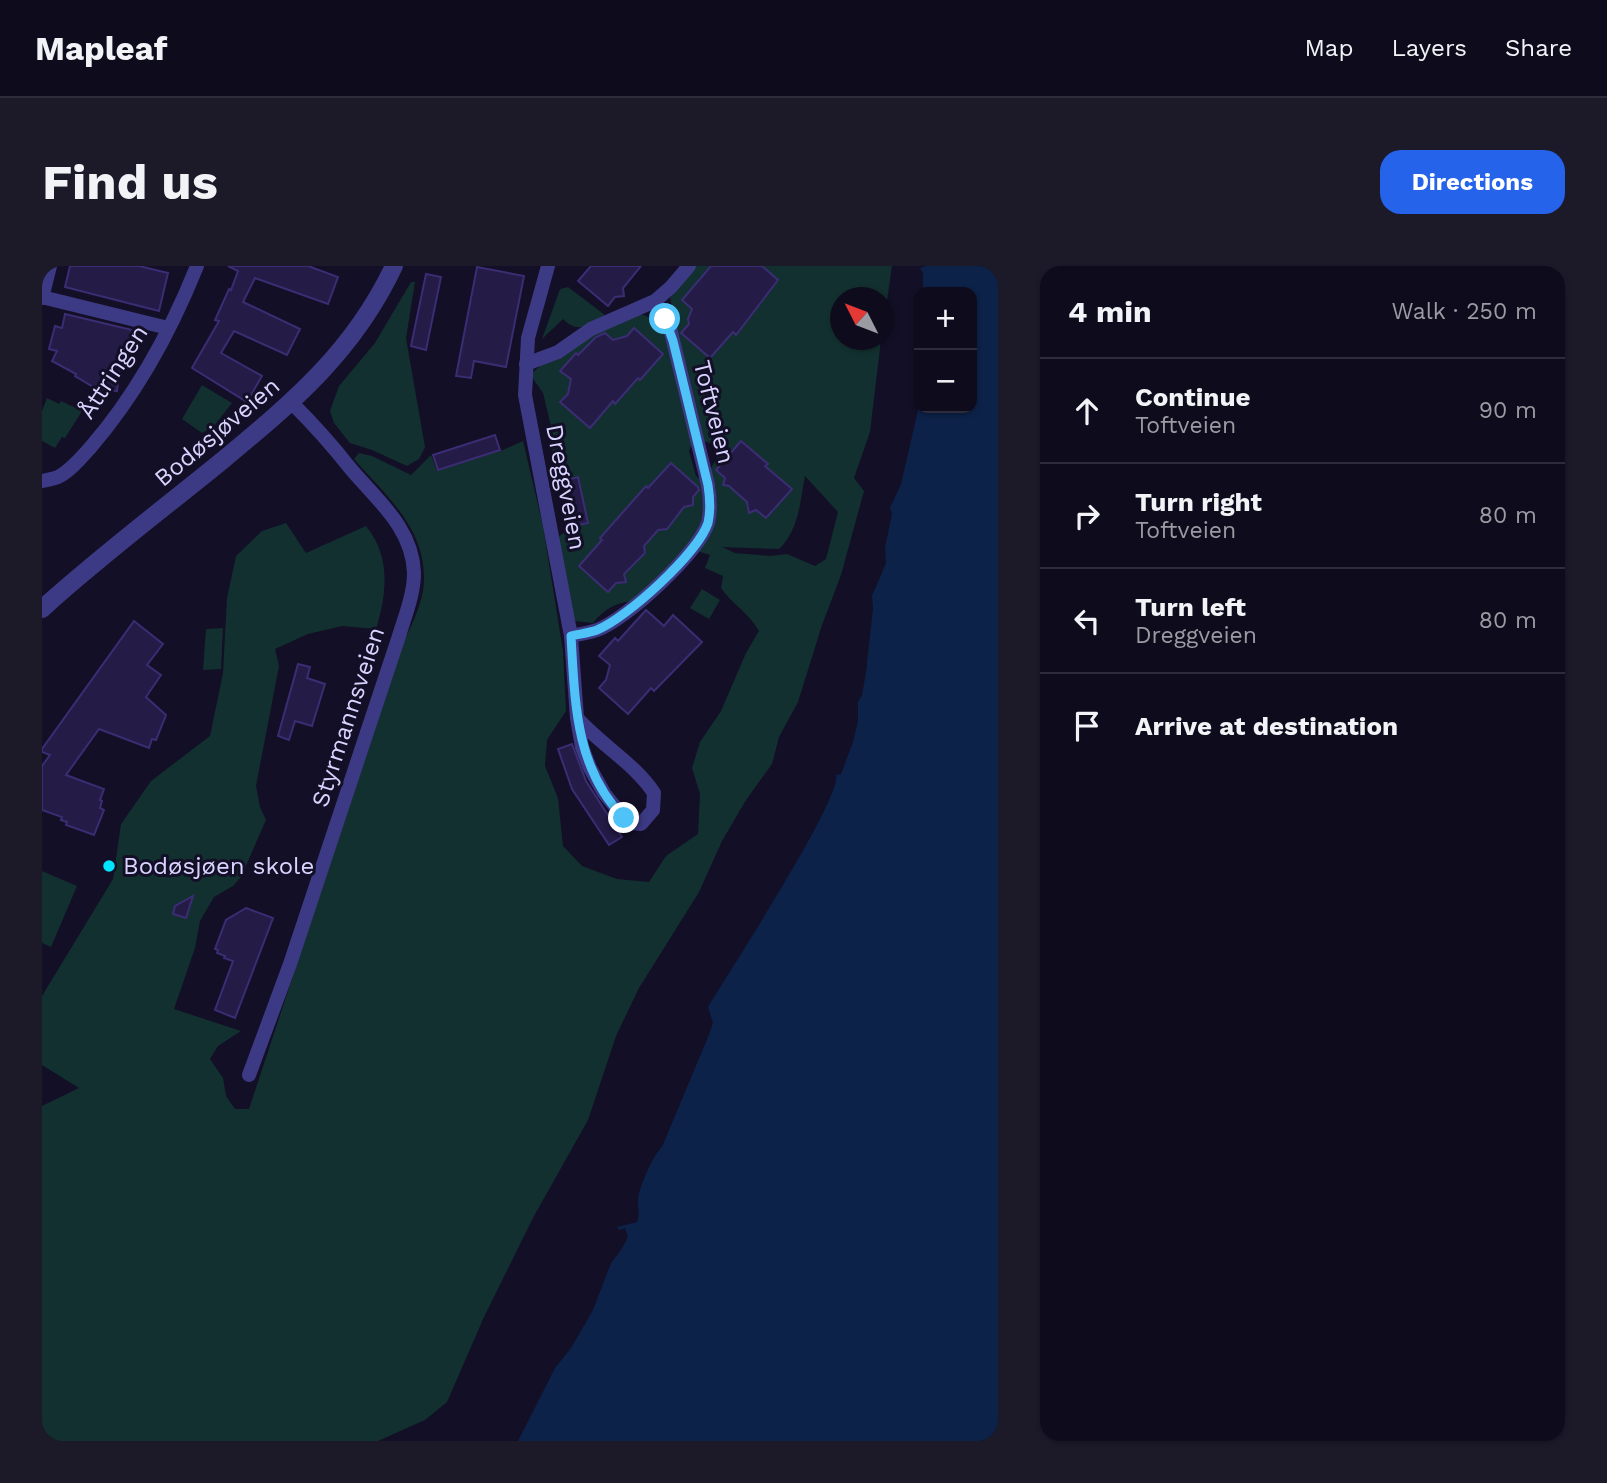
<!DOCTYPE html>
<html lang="en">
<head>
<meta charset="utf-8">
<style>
  :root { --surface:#0e0b1c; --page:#1c1929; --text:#f1f3f6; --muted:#9b9ba3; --line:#2e2b3b; --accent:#2563eb }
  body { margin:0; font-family:"Work Sans",sans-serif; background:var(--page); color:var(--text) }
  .controls { position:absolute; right:21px; top:21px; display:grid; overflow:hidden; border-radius:14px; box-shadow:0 2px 5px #0004 }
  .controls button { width:63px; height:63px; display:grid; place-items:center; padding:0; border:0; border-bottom:2px solid var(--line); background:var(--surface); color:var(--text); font:35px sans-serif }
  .compass { position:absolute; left:788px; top:21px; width:63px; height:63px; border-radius:50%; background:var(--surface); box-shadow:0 2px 5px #0004; rotate:312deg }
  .stop { position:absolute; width:21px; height:21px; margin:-16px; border:5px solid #4fc3f7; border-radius:50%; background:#fff }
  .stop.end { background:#4fc3f7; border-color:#fff; box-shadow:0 2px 7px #0008 }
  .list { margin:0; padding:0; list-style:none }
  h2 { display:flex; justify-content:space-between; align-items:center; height:91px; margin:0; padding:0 28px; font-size:30px }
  h2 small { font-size:23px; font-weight:400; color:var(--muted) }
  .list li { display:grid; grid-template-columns:46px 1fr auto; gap:21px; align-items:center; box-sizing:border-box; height:105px; padding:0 28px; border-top:2px solid var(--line) }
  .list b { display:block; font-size:26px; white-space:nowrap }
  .list p { margin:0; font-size:23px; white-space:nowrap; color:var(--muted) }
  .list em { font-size:23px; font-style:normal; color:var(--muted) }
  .icon { flex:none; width:38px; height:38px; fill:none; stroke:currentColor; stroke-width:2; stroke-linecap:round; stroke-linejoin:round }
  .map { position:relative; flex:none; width:956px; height:1175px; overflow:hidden; border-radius:21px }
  header { display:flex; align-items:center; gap:42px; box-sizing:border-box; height:98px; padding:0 35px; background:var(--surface); border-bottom:2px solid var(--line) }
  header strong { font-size:33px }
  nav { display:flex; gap:38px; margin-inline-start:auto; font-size:24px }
  .intro { display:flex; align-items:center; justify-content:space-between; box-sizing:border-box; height:168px; padding:0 42px }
  h1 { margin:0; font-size:49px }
  .button { padding:18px 32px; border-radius:21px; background:var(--accent); color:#fff; font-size:24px; font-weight:700 }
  main { display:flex; gap:42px; padding:0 42px }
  aside { flex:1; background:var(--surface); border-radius:21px; box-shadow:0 2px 5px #0004 }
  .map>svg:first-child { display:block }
  .green { fill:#12302f; fill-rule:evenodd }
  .water { fill:#0c2248 }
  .building { fill:#241b47; stroke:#3b2d73; stroke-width:2 }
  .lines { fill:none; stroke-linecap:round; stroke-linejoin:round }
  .minor { stroke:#3d3a85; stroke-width:14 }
  .tertiary { stroke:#3d3a85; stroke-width:18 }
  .route { stroke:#4fc3f7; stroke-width:9 }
  .poi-dot { fill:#00e5ff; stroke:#130f26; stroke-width:2.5 }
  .labels { text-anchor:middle; stroke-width:6; stroke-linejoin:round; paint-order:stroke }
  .street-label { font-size:24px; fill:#d9d4ff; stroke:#130f26 }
  .poi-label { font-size:24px; fill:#d9d4ff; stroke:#130f26; text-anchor:start }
</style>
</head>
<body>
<header>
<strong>Mapleaf</strong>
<nav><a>Map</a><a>Layers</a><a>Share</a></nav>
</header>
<div class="intro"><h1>Find us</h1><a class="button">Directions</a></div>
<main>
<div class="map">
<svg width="956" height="1175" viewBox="0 0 956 1175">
  <rect width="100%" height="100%" fill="#130f26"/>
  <!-- green -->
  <g class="green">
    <path d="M 652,0 L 850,0 L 841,62 L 841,32 L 799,32 L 799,74 L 839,74 L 828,166 L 812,212 L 822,225 L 799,309 L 780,359 L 756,436 L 737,471 L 730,498 L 704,534 L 680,575 L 657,626 L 597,722 L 574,770 L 546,854 L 492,950 L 442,1051 L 405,1136 L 383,1154 L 336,1175 L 0,1175 L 0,840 L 37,822 L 0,799 L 0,730 L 71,613 L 79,558 L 109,515 L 168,470 L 181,407 L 185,332 L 194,290 L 220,265 L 244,257 L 264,287 L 324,260 C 349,290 345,328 334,363 L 300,360 L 266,368 L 233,383 L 237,400 L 214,520 L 218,541 L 224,554 L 199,611 L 191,620 L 172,631 L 158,655 L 153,682 L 132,743 L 199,765 L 176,780 L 168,793 L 181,812 L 184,830 L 193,843 L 207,843 L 361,377 C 370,358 381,337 382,316 C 384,262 344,230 312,193 L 317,187 L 330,190 L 369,209 L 389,189 L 395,205 L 461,184 L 481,175 L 501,260 L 521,385 L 524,445 L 505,474 L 503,500 L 516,532 L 521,580 L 540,600 L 575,613 L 607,616 L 624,590 L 656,568 L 658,528 L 650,502 L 658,476 L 679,445 L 704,387 L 717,365 C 707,347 690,338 679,322 L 681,310 L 663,302 L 668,289 L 655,285 C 669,257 682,236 668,204 L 676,189 L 668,177 L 658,174 L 653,140 L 628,32 ZM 763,210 L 796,246 L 784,293 L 773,300 L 745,288 L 729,290 L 693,287 L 680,281 L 737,283 C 757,264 758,236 763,210 Z"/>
    <path d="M 369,16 L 373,16 L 364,72 L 383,181 L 377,193 L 365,200 L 330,184 L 308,177 L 292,157 L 288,145 L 297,120 L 333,77 Z"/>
    <path d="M 526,21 L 563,49 C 546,58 537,69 521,53 L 500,73 L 518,23 Z"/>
    <path d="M 594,49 L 602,49 L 610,53 L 626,69 L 651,175 L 647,185 L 654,210 L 662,216 L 663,249 L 651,276 L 594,335 C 577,335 561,343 551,357 L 533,355 L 516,271 L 531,260 L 545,257 L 536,212 L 513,216 L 509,191 L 512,173 L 501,127 L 489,110 C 498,95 512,95 526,87 C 536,82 543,71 552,66 C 565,59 580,55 594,49 Z"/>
    <path d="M 160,119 L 190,137 L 172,160 L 160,167 L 140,153 Z"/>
    <path d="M 5,132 L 17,138 L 19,135 L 40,145 L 23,172 L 20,171 L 13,182 L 0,175 L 0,145 Z"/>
    <path d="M 660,323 L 678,334 L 667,353 L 648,342 Z"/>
    <path d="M 181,362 L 179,403 L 161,404 L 164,363 Z"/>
    <path d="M 0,605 L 35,620 L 9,681 L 0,677 Z"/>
  </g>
  <!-- water -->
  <path class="water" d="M 884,0 L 956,0 L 956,1175 L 476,1175 L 513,1102 L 529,1082 L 551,1044 L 569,997 L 579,984 L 586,971 L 583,962 L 577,964 L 575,961 L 595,956 C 599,945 595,943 596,934 C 597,921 611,889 620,881 L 666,771 L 671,757 L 666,741 C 685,709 800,533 794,509 L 799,508 L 811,476 L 816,455 L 816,436 L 820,429 L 824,406 L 831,342 L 830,330 L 844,297 L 843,281 L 850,248 L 848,242 L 859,218 L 877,140 L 877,142 L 930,142 L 930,26 L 881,26 L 881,7 L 878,2 Z"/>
  <!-- building -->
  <g class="building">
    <path d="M 28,0 L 97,0 L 126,7 L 117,45 L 23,21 Z"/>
    <path d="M 186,0 L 266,0 L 296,11 L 286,38 L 213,12 L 201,36 L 258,63 L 245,89 L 192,65 L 179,87 L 220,110 L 205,136 L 150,102 L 177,55 L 173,54 L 187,23 L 189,24 L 196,5 Z"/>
    <path d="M 549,0 L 599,0 L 581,22 L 582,30 L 573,31 L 566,40 L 536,15 Z"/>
    <path d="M 669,0 L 720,0 L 736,14 L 694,69 L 691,66 L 668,92 L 639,67 L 647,58 L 646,53 L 650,43 L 640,34 Z"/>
    <path d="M 435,1 L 482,10 L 464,101 L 432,95 L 429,112 L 414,110 Z"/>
    <path d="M 384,8 L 399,11 L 384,84 L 369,80 Z"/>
    <path d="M 23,48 L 90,64 L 87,78 L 94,80 L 88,103 L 78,100 L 75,125 L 53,122 L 33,110 L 34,108 L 10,95 L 15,85 L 7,83 L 13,60 L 20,62 Z"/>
    <path d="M 592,62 L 621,88 L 598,114 L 596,112 L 573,138 L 571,135 L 548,162 L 518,136 L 526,128 L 529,113 L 518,105 L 534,87 L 536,89 L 554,71 L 563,67 L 571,74 L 585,70 Z"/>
    <path d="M 453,169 L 458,184 L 396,204 L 391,189 Z"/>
    <path d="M 699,175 L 726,198 L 723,200 L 750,223 L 724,252 L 714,244 L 707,247 L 705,236 L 687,220 L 681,219 L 683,212 L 674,204 Z"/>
    <path d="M 629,197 L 656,221 L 657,224 L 651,231 L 651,239 L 642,241 L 625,263 L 616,264 L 602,280 L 603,287 L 582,308 L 584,316 L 574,317 L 566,326 L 537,300 L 560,274 L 558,272 L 604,220 L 606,222 Z"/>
    <path d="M 536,211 L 546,257 L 531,260 L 522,215 Z"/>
    <path d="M 604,344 L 622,360 L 631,349 L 660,376 L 612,425 L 609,422 L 586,448 L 557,422 L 564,414 L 568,399 L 557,390 L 573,372 L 576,375 Z"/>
    <path d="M 92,355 L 121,378 L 105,399 L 119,409 L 104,431 L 124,449 L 114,474 L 110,473 L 107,482 L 57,463 L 24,509 L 62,523 L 58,534 L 60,535 L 58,542 L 62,544 L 52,569 L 24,559 L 25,556 L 19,554 L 20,551 L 0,544 L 0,500 L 8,489 L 0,486 L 0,483 Z"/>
    <path d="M 256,398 L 268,401 L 265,412 L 283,418 L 270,460 L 253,455 L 247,474 L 236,470 Z"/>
    <path d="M 530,478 L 544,515 L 580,571 L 567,579 L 530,523 L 516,483 Z"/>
    <path d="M 151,630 L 144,652 L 131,648 L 133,640 Z"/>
    <path d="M 204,642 L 231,652 L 193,752 L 173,744 L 191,695 L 182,692 L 183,690 L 175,687 L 176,684 L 173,683 L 184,654 Z"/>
  </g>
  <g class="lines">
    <!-- minor -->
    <g class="minor">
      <path d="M 506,0 L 486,72 L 483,129 L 529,370 L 535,452 L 540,481 L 548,502 L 562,527 L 582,552 L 589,557 L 599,558 L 611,544 L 612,527 C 592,497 559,479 535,452"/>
      <path d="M 0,31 L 126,62"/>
      <path d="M 0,32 L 8,0"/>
      <path d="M 484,98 L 516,86 L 549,63 L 613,35 L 629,21 L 647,0"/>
      <path d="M 0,215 C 5,214 11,213 16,211 C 28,205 39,192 48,182 C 94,129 129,65 155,0"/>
      <path d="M 529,370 C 537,368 547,367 555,364 C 585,353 656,287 666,257 C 669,245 668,232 666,219 L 628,62 L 613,35"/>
      <path d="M 207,809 L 248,698 L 357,370 C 363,350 372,328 372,307 C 371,262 334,233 308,202 C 290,179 271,158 250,137"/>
    </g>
    <!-- tertiary -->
    <path class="tertiary" d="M 0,343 C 57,291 121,243 181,194 C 252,135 312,85 352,0"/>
  </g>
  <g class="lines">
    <!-- route -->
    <path class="route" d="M 582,552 C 533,502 533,436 529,370 C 537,368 547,367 555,364 C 585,352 656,287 666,257 C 669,244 668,232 666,219 L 631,75 L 623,53"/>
  </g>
  <!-- markers -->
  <circle class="poi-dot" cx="67" cy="600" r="7"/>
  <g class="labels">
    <!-- street labels -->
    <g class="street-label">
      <text transform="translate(71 106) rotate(-57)" y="8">Åttringen</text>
      <text transform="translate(672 146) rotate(76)" y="8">Toftveien</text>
      <text transform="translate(175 166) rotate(-40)" y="8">Bodøsjøveien</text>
      <text transform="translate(524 221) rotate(79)" y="8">Dreggveien</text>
      <text transform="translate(306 451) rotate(-72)" y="8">Styrmannsveien</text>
    </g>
    <!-- poi labels -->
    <g class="poi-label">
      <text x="81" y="608">Bodøsjøen skole</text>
    </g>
  </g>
</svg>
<div class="controls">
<button>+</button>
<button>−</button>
</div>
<svg class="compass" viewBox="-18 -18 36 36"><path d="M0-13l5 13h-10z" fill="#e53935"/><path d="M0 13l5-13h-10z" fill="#9b9ba3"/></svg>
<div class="stop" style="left:623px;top:53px"></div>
<div class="stop end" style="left:582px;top:552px"></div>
</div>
<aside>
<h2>4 min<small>Walk · 250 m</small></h2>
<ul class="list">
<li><svg class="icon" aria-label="ahead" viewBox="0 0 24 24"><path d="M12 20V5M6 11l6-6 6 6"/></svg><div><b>Continue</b><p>Toftveien</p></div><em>90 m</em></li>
<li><svg class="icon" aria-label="right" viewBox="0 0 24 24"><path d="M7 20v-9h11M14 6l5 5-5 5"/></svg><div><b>Turn right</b><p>Toftveien</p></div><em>80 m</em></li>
<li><svg class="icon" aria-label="left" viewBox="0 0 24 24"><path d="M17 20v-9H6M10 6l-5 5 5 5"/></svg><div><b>Turn left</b><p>Dreggveien</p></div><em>80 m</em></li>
<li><svg class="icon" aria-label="arrive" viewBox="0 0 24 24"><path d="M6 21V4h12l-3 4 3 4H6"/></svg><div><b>Arrive at destination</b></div></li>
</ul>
</aside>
</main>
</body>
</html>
